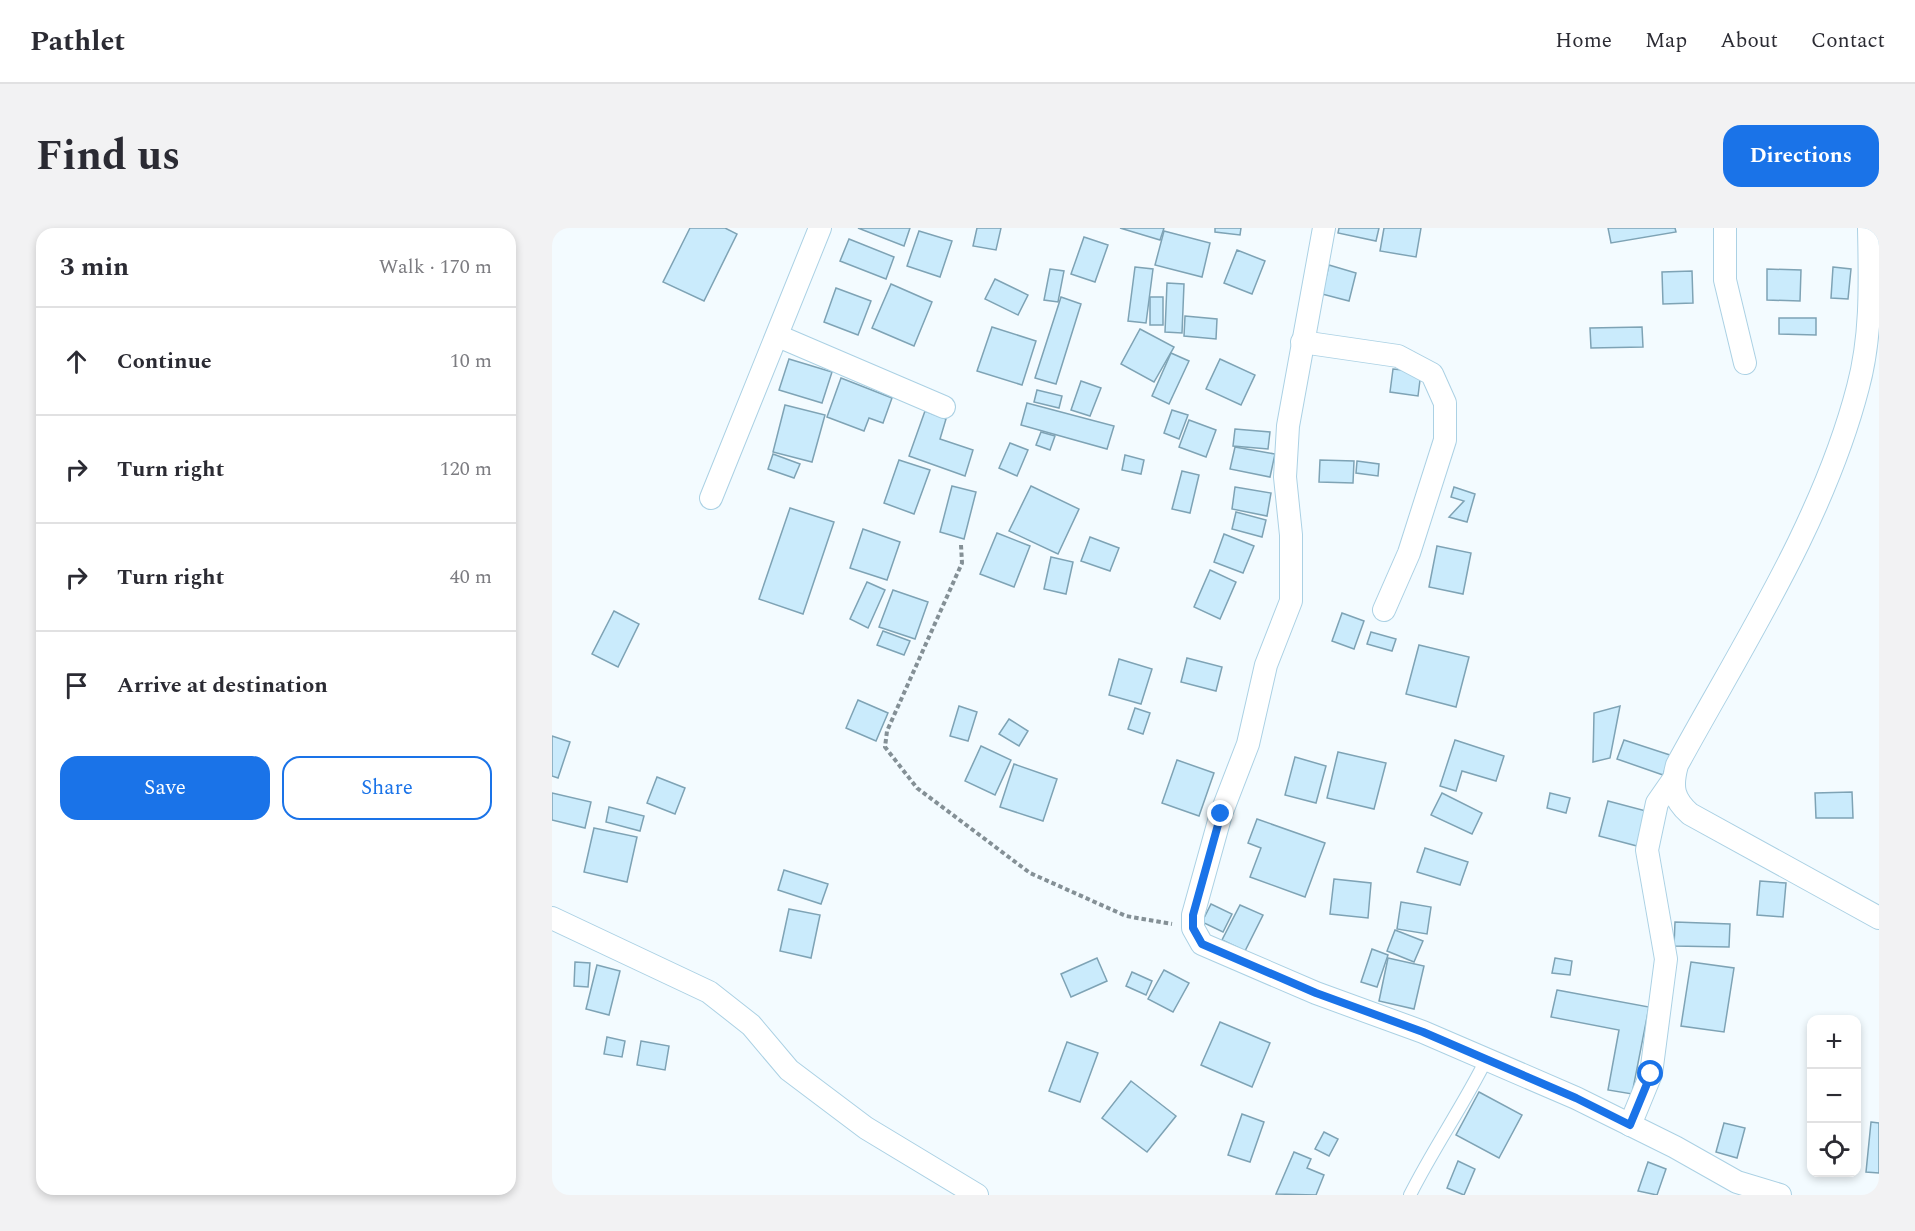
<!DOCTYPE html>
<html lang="en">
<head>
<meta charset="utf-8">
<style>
  :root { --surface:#fff; --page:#f2f2f3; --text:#2b2b33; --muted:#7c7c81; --line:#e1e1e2; --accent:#1a73e8 }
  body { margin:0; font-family:Spectral,serif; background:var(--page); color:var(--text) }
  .controls { position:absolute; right:18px; bottom:18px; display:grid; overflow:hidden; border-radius:12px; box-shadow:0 3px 9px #0003 }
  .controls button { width:54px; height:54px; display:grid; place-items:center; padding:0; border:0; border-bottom:2px solid var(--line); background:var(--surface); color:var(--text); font:30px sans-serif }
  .stop { position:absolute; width:18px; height:18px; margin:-14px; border:4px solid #1a73e8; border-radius:50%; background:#fff }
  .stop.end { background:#1a73e8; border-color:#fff; box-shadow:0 2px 6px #0008 }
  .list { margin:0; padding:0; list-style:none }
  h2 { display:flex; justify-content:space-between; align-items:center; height:78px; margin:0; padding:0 24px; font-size:26px }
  h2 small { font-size:20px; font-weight:400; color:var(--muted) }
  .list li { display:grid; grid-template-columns:39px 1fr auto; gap:18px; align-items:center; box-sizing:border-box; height:108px; padding:0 24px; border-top:2px solid var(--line) }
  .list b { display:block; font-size:22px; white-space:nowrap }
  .list em { font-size:20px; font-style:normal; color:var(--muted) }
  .actions { display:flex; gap:12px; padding:18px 24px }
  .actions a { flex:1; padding:14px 0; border:2px solid var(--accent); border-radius:18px; text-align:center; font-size:21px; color:var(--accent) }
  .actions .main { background:var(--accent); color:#fff }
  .icon { flex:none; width:33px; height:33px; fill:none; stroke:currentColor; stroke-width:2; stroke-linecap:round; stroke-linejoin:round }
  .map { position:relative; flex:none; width:1327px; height:967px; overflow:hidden; border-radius:18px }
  header { display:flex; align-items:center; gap:36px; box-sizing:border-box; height:84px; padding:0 30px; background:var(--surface); border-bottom:2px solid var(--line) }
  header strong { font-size:28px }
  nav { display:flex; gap:33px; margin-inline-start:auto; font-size:21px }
  .intro { display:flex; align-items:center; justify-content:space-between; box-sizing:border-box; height:144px; padding:0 36px }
  h1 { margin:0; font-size:42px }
  .button { padding:15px 27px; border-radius:18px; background:var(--accent); color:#fff; font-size:21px; font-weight:700 }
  main { display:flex; gap:36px; padding:0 36px }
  aside { flex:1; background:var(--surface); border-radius:18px; box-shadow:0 3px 9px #0003 }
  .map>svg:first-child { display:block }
  .building { fill:#caebfc; stroke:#7ea3b5; stroke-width:1.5 }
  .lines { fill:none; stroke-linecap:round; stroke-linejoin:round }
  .lane-casing { stroke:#abd1e4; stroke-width:14 }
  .street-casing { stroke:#abd1e4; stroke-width:24 }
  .path { stroke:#849096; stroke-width:4; stroke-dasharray:4.5 3; stroke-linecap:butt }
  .lane { stroke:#fff; stroke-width:12 }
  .street { stroke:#fff; stroke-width:22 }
  .route { stroke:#1a73e8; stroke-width:8 }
</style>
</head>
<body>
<header>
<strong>Pathlet</strong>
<nav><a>Home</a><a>Map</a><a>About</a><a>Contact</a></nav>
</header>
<div class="intro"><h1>Find us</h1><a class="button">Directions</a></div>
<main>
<aside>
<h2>3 min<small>Walk · 170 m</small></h2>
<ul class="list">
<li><svg class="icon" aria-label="ahead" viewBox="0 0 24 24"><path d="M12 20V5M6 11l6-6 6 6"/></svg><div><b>Continue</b></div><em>10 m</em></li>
<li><svg class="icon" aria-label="right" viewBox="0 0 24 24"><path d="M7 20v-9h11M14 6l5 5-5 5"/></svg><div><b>Turn right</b></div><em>120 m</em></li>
<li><svg class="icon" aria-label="right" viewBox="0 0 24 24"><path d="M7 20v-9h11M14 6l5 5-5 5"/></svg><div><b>Turn right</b></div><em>40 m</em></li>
<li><svg class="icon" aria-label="arrive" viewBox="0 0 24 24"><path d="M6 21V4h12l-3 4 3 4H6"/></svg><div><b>Arrive at destination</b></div></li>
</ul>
<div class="actions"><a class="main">Save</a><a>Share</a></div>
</aside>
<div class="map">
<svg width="1327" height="967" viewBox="0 0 1327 967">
  <rect width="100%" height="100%" fill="#f3fbff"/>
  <!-- building -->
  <g class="building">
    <path d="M 138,0 L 173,0 L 185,6 L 152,73 L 111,54 Z"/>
    <path d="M 306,0 L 358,0 L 352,18 Z"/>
    <path d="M 425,0 L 449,0 L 444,22 L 421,18 Z"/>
    <path d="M 568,0 L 612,0 L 608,12 Z"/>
    <path d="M 663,0 L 689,0 L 688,7 L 663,4 Z"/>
    <path d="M 787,0 L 827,0 L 824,13 L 786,5 Z"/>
    <path d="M 832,0 L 869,0 L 864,29 L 828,23 Z"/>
    <path d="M 1056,0 L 1123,0 L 1124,4 L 1059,15 Z"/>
    <path d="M 367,3 L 400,13 L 388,49 L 355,38 Z"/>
    <path d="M 612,3 L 658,15 L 650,49 L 603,37 Z"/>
    <path d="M 532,9 L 556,17 L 543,54 L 519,46 Z"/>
    <path d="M 297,11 L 342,29 L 334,51 L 288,33 Z"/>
    <path d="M 685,22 L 713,33 L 700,66 L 672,55 Z"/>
    <path d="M 777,37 L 804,45 L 797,73 L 770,66 Z"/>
    <path d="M 583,39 L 601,41 L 594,95 L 576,93 Z"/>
    <path d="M 1281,39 L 1299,41 L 1296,71 L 1279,70 Z"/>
    <path d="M 498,41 L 512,43 L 506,74 L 492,72 Z"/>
    <path d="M 1215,41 L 1249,42 L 1248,73 L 1215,72 Z"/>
    <path d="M 1140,43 L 1141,75 L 1111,76 L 1110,44 Z"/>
    <path d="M 443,51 L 476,67 L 466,87 L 433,71 Z"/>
    <path d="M 615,55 L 632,56 L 630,105 L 613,104 Z"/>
    <path d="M 339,56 L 380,74 L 362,118 L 320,100 Z"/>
    <path d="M 284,60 L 319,73 L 306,107 L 272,94 Z"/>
    <path d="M 509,69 L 529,76 L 504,156 L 483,150 Z"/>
    <rect x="598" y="69" width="13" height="28"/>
    <path d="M 633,88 L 665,91 L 664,111 L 632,108 Z"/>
    <path d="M 1227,90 L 1264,90 L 1264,107 L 1227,106 Z"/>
    <path d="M 440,99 L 484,113 L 470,157 L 425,143 Z"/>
    <path d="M 1090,99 L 1091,119 L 1039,120 L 1038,100 Z"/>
    <path d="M 588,101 L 622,119 L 602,154 L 569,136 Z"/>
    <path d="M 619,125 L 637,133 L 617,176 L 600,168 Z"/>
    <path d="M 237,131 L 280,144 L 270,175 L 227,162 Z"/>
    <path d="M 668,131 L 703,147 L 689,177 L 654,161 Z"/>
    <path d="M 841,141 L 869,144 L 866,168 L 838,164 Z"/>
    <path d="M 289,150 L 340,170 L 331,195 L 317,190 L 312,203 L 275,189 Z"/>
    <path d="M 529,153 L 549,160 L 538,188 L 519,182 Z"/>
    <path d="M 485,162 L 510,168 L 507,180 L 482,174 Z"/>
    <path d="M 475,175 L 562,198 L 555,221 L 469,197 Z"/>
    <path d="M 233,177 L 273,187 L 260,234 L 221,224 Z"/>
    <path d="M 620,182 L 636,187 L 627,211 L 612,205 Z"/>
    <path d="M 373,183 L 394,191 L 388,211 L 421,222 L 413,248 L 357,228 Z"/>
    <path d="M 637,192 L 664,202 L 654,229 L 627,219 Z"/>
    <path d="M 683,201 L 718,204 L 716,221 L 681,218 Z"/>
    <path d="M 489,204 L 503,208 L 498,222 L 484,217 Z"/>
    <path d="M 458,215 L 476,222 L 465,248 L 447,240 Z"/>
    <path d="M 683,219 L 723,226 L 718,249 L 678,241 Z"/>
    <path d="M 221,226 L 248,236 L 242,250 L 216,241 Z"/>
    <path d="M 573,227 L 592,232 L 589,246 L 570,242 Z"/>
    <path d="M 347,232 L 378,242 L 362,286 L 332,275 Z"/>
    <path d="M 768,232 L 802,233 L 801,255 L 767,254 Z"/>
    <path d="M 805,233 L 827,236 L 826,248 L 804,245 Z"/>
    <path d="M 630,243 L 647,247 L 638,285 L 620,281 Z"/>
    <path d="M 400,258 L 424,264 L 412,311 L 388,304 Z"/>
    <path d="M 479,258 L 527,281 L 506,326 L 457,303 Z"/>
    <path d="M 683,259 L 719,265 L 715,288 L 680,281 Z"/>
    <path d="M 902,259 L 923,266 L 915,294 L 897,289 L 912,273 L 899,269 Z"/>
    <path d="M 238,280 L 282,294 L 251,386 L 207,371 Z"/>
    <path d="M 684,284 L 714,292 L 710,309 L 680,301 Z"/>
    <path d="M 311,301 L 348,314 L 335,352 L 298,340 Z"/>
    <path d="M 445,305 L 478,318 L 462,359 L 428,346 Z"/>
    <path d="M 672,306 L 702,318 L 691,345 L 662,334 Z"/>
    <path d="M 538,309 L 567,320 L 558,343 L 529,333 Z"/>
    <path d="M 885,318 L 919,325 L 911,366 L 877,359 Z"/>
    <path d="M 499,329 L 521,334 L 514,366 L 492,361 Z"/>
    <path d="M 658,342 L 684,354 L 668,391 L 642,379 Z"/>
    <path d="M 315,354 L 333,362 L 316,400 L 298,391 Z"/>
    <path d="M 341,362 L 376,374 L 363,411 L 327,399 Z"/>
    <path d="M 62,383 L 87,396 L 66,439 L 40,426 Z"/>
    <path d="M 790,385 L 812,393 L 802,421 L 780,413 Z"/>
    <path d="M 331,403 L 358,413 L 352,427 L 325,417 Z"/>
    <path d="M 819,404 L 844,411 L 840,423 L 815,416 Z"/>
    <path d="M 867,417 L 917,429 L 904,479 L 854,466 Z"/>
    <path d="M 635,430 L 670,439 L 664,463 L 629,454 Z"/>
    <path d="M 567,431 L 600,441 L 589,476 L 557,467 Z"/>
    <path d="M 306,472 L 336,485 L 324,513 L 294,500 Z"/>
    <path d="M 407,478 L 425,484 L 416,513 L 398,508 Z"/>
    <path d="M 1068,478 L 1058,530 L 1041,534 L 1042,485 Z"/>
    <path d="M 583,480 L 598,485 L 591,506 L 576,501 Z"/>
    <path d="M 457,491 L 476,503 L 467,518 L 447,506 Z"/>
    <path d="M 0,508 L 18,514 L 6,550 L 0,548 Z"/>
    <path d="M 903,512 L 952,528 L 944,553 L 910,543 L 904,563 L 888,558 Z"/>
    <path d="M 1072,512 L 1118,527 L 1111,547 L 1065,531 Z"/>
    <path d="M 429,518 L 459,532 L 443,567 L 413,553 Z"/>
    <path d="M 786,524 L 834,535 L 822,581 L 775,570 Z"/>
    <path d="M 743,529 L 774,538 L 764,575 L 733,567 Z"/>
    <path d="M 625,532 L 662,545 L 647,588 L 610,575 Z"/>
    <path d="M 462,536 L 505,551 L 491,593 L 448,579 Z"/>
    <path d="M 105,549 L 133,560 L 123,586 L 95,575 Z"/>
    <path d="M 1300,564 L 1301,590 L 1264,590 L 1263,565 Z"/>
    <path d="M 0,565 L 39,574 L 33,600 L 0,592 Z"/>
    <path d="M 890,565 L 930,585 L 920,606 L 879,587 Z"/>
    <path d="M 998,565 L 1018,570 L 1014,585 L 995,580 Z"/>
    <path d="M 1056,573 L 1094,583 L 1085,618 L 1047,608 Z"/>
    <path d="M 57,579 L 92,588 L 88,603 L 54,594 Z"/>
    <path d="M 705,591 L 773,615 L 753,669 L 698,649 L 709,620 L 696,615 Z"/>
    <path d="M 42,600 L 85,609 L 75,654 L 32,644 Z"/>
    <path d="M 873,620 L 916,634 L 908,657 L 865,644 Z"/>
    <path d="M 232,642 L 276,656 L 269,676 L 226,662 Z"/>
    <path d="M 782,651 L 819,655 L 816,690 L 778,686 Z"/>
    <path d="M 1208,653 L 1234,655 L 1231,689 L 1205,687 Z"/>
    <path d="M 849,674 L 879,679 L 875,706 L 845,701 Z"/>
    <path d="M 659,676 L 680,686 L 671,704 L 650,694 Z"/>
    <path d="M 688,677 L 711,687 L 693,723 L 670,712 Z"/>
    <path d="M 237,681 L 268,687 L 259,730 L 228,723 Z"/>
    <path d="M 1123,694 L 1178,696 L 1177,719 L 1122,718 Z"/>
    <path d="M 843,702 L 871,713 L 862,734 L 835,723 Z"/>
    <path d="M 820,721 L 836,727 L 825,759 L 809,754 Z"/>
    <path d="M 545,730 L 555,753 L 519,769 L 509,746 Z"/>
    <path d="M 836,730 L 872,738 L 862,781 L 827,773 Z"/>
    <path d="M 1003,730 L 1020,733 L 1018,747 L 1000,745 Z"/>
    <path d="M 23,734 L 38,735 L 36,759 L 22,758 Z"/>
    <path d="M 1139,734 L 1182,740 L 1172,804 L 1129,798 Z"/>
    <path d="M 45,737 L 68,743 L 57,787 L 34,781 Z"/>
    <path d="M 612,742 L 637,755 L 621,784 L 596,771 Z"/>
    <path d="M 580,744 L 600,753 L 594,767 L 574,758 Z"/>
    <path d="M 1005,762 L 1097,779 L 1080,866 L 1056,862 L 1067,802 L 999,789 Z"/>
    <path d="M 668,794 L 718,815 L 700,859 L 649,837 Z"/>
    <path d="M 55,809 L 73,813 L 70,829 L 52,826 Z"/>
    <path d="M 89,813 L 117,818 L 113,842 L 85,837 Z"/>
    <path d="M 515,814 L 546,825 L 528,874 L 497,863 Z"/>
    <path d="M 579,853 L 624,888 L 595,924 L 550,890 Z"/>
    <path d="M 927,864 L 970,887 L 947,930 L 904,907 Z"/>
    <path d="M 690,886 L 712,894 L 698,934 L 676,927 Z"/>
    <path d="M 1319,894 L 1327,895 L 1327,945 L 1314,944 Z"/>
    <path d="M 1172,895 L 1193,900 L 1185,930 L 1164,924 Z"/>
    <path d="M 772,904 L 786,911 L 777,928 L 763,921 Z"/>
    <path d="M 742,924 L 759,931 L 755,940 L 772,947 L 764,967 L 724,966 Z"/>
    <path d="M 906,933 L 923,941 L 912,967 L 895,960 Z"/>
    <path d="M 1096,934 L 1114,941 L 1105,967 L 1086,963 Z"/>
  </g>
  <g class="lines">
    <defs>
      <path id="lane" d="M 858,967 C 881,921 911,878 934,832"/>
      <g id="street">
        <path d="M 772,0 L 736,198 L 733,249 L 739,307 L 739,373 L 714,437 L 696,516 L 669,586 L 641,687 L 641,700 L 650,716 L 764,765 L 871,804 L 1024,870 L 1123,919 L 1185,954 L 1228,967"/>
        <path d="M 1173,0 L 1173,52 L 1193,135"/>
        <path d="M 1317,0 C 1318,53 1320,107 1306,159 C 1271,294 1191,416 1125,537 C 1119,559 1121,571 1138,586 L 1327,690"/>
        <path d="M 226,108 L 392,179"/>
        <path d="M 750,114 L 846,128 L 880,146 L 893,175 L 893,212 L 857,325 L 832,382"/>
        <path d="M 159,270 L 268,0"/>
        <path d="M 0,690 L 157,764 L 199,797 L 237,842 L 314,900 L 425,967"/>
        <path d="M 1078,897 L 1099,846 L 1114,731 L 1095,622 L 1105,575 L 1121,552"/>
      </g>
    </defs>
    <!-- lane casing -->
    <use href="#lane" class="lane-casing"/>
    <!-- street casing -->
    <use href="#street" class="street-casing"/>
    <!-- path -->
    <path class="path" d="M 409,317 L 410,335 L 335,503 L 333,519 L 365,560 L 478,645 L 574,688 L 620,696"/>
    <!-- lane -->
    <use href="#lane" class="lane"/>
    <!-- street -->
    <use href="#street" class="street"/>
  </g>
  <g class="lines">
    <!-- route -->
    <path class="route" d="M 669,586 L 641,687 L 641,700 L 650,716 L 764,765 L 871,804 L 1024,870 L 1078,897 L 1099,846"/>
  </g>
</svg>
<div class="controls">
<button>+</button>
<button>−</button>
<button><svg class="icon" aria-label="locate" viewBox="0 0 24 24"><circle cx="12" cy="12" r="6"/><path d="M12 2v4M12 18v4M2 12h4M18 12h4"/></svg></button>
</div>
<div class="stop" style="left:1099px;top:846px"></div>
<div class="stop end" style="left:669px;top:586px"></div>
</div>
</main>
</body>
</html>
